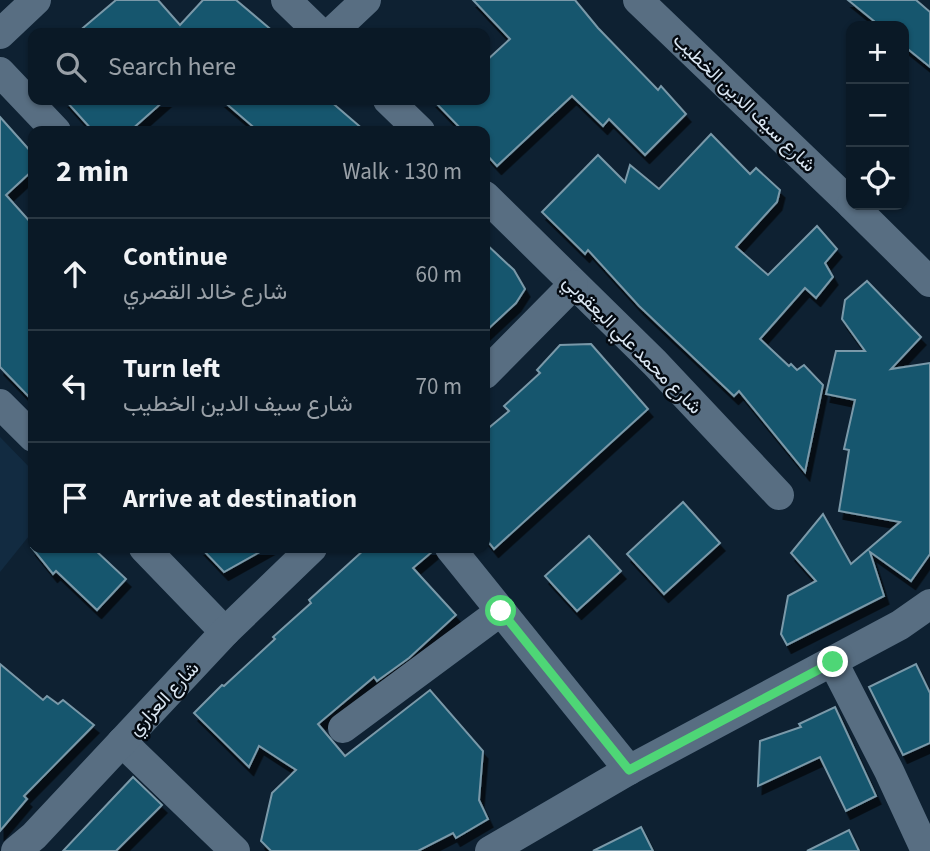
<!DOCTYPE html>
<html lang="en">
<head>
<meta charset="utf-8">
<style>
  :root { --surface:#0a1926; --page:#182632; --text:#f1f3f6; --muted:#99a0a7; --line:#2a3843 }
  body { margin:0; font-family:"Source Sans 3",Vazirmatn,sans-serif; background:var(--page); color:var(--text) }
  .controls { position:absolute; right:21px; top:21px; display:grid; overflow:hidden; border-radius:14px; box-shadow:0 2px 5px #0004 }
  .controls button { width:63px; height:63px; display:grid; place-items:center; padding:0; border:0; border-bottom:2px solid var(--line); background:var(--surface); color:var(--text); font:35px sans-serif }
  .stop { position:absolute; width:21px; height:21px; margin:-16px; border:5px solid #4ed676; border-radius:50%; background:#fff }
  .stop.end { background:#4ed676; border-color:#fff; box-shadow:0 2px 7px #0008 }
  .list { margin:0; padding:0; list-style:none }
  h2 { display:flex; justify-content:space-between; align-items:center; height:91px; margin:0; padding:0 28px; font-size:30px }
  h2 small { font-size:23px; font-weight:400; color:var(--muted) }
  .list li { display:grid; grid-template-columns:46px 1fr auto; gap:21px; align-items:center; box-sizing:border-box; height:112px; padding:0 28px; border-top:2px solid var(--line) }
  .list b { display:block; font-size:26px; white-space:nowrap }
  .list p { margin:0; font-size:23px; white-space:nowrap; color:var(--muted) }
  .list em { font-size:23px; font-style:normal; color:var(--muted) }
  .icon { flex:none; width:38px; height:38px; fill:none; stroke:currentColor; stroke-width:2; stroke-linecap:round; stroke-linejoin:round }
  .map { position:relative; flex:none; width:930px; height:851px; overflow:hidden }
  .search { position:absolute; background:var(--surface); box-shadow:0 2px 5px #0004; left:28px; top:28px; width:462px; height:77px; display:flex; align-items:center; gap:18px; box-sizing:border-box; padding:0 24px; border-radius:14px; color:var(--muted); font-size:26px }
  .panel { position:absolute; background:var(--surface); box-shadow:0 2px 5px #0004; left:28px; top:126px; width:462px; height:427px; border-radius:14px }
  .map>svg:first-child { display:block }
  .built { fill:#122b41 }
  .building { fill:#18566e; stroke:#7a99a9; stroke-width:2; filter:url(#shadow) }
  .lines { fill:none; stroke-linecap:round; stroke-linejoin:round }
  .minor { stroke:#586e82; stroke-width:30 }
  .route { stroke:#4ed676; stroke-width:9 }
  .labels { text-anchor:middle; stroke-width:5; stroke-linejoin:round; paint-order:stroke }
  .street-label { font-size:19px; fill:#dae6f2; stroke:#040a11 }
</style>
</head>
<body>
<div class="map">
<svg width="930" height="851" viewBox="0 0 930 851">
  <defs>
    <filter id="shadow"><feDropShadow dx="4.5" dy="8" stdDeviation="0" flood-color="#0009"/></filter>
  </defs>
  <rect width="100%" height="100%" fill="#0e2132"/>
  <!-- built -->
  <path class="built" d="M 0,437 L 33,471 L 33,531 L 0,572 Z"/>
  <!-- building -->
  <g class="building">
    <path d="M 116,0 L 158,0 L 180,25 L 203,0 L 236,0 L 275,33 L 77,33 Z"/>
    <path d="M 473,0 L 575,0 L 598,28 L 658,90 L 661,86 L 686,114 L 645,155 L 609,119 L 603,126 L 572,96 L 497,166 L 485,153 L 485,131 L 463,131 L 433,100 L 485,100 L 485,62 L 510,39 Z"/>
    <path d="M 848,0 L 916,0 L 930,12 L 930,67 L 904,46 L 904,26 L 880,26 Z"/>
    <path d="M 65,100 L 165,100 L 130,131 L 93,131 Z"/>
    <path d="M 222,100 L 329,100 L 365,131 L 258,131 Z"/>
    <path d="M 0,117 L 33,154 L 33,170 L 6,195 L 33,225 L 33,401 L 0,367 Z"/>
    <path d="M 711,134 L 750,174 L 756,168 L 780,190 L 777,202 L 736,247 L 768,275 L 817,226 L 837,249 L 825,263 L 833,277 L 816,298 L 805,288 L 760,339 L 789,366 L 791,364 L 797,370 L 804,365 L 823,385 L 805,472 L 739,391 L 734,396 L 639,306 L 588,250 L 585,254 L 542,212 L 598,155 L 625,182 L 630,165 L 659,189 Z"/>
    <path d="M 485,243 L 514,270 L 525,289 L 516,303 L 485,332 Z"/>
    <path d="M 867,281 L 921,337 L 891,369 L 930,363 L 930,554 L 911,581 L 870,552 L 884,596 L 787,645 L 781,634 L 788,596 L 816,581 L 791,553 L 823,514 L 851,564 L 900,522 L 839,511 L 849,450 L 844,449 L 855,400 L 826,394 L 836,351 L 865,351 L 842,319 L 845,300 Z"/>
    <path d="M 591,344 L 648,409 L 494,549 L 485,538 L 485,431 L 509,411 L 504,406 L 540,373 L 537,370 L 560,345 Z"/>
    <path d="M 683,502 L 720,543 L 664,594 L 627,554 Z"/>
    <path d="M 589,536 L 621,571 L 577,611 L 545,576 Z"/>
    <path d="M 32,548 L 93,548 L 126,579 L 97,610 L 56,571 L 53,574 Z"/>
    <path d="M 201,548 L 267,548 L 224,572 Z"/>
    <path d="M 366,548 L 433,548 L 433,551 L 413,568 L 456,615 L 409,658 L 377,681 L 374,677 L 318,724 L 345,756 L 430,690 L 483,751 L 479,800 L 488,819 L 456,838 L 453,833 L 418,851 L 271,851 L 261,841 L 272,793 L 296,770 L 259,746 L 249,767 L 194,713 L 222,685 L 224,686 L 275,639 L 273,637 L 311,603 L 309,600 Z"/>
    <path d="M 0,664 L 43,700 L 47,696 L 58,704 L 63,700 L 94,725 L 24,796 L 27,799 L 0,831 Z"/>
    <path d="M 916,664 L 930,693 L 930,743 L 903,755 L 869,687 Z"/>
    <path d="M 835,707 L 876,796 L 846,811 L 820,757 L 758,786 L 760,741 L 801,727 L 799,724 Z"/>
    <path d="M 133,777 L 162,805 L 116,851 L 63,851 Z"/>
    <path d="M 641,827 L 653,851 L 593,851 Z"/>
    <path d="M 849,830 L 859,851 L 807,851 Z"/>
  </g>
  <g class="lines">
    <!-- minor -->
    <g class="minor">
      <path d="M 286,0 L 320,33"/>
      <path d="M 638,0 L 851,204"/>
      <path d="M 331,33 L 366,0"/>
      <path d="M 0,34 L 36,0"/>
      <path d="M 0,72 L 56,131"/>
      <path d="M 388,100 L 420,131"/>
      <path d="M 485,196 L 655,363 L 779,495"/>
      <path d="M 852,205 L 930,282"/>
      <path d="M 485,374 L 573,285"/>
      <path d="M 0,404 L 33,437"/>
      <path d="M 144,548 L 225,632"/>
      <path d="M 450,548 L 629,770"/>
      <path d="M 833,662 L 889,771 L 926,851"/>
      <path d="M 343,728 L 501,611"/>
      <path d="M 122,742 L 235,851"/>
      <path d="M 16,851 L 34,836 L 225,632 L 312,548"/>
      <path d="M 490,851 L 629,770 L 900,625 L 930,604"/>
    </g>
  </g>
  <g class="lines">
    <!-- route -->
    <path class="route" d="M 501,611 L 629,770 L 833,662"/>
  </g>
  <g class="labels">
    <!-- street labels -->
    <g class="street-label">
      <text transform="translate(745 102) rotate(44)" y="7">شارع سيف الدين الخطيب</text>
      <text transform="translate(633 344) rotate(45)" y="7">شارع محمد علي اليعقوبي</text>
      <text transform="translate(163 698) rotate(-47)" y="7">شارع العزاري</text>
    </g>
  </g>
</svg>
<div class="controls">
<button>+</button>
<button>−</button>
<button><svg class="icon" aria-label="locate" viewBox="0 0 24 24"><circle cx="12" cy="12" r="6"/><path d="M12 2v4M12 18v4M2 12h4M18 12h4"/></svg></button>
</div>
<div class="stop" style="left:501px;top:611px"></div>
<div class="stop end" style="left:833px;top:662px"></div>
<div class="search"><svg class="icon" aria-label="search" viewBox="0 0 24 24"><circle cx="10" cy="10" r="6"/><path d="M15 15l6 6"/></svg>Search here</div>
<section class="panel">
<h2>2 min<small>Walk · 130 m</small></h2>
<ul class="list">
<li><svg class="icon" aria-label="ahead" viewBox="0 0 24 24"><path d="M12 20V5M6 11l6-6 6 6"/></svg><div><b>Continue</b><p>شارع خالد القصري</p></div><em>60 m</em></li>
<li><svg class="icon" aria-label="left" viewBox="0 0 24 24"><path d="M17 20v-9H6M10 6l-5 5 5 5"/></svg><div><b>Turn left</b><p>شارع سيف الدين الخطيب</p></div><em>70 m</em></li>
<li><svg class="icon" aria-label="arrive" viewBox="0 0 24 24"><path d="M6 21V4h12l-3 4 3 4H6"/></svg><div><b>Arrive at destination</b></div></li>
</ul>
</section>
</div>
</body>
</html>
